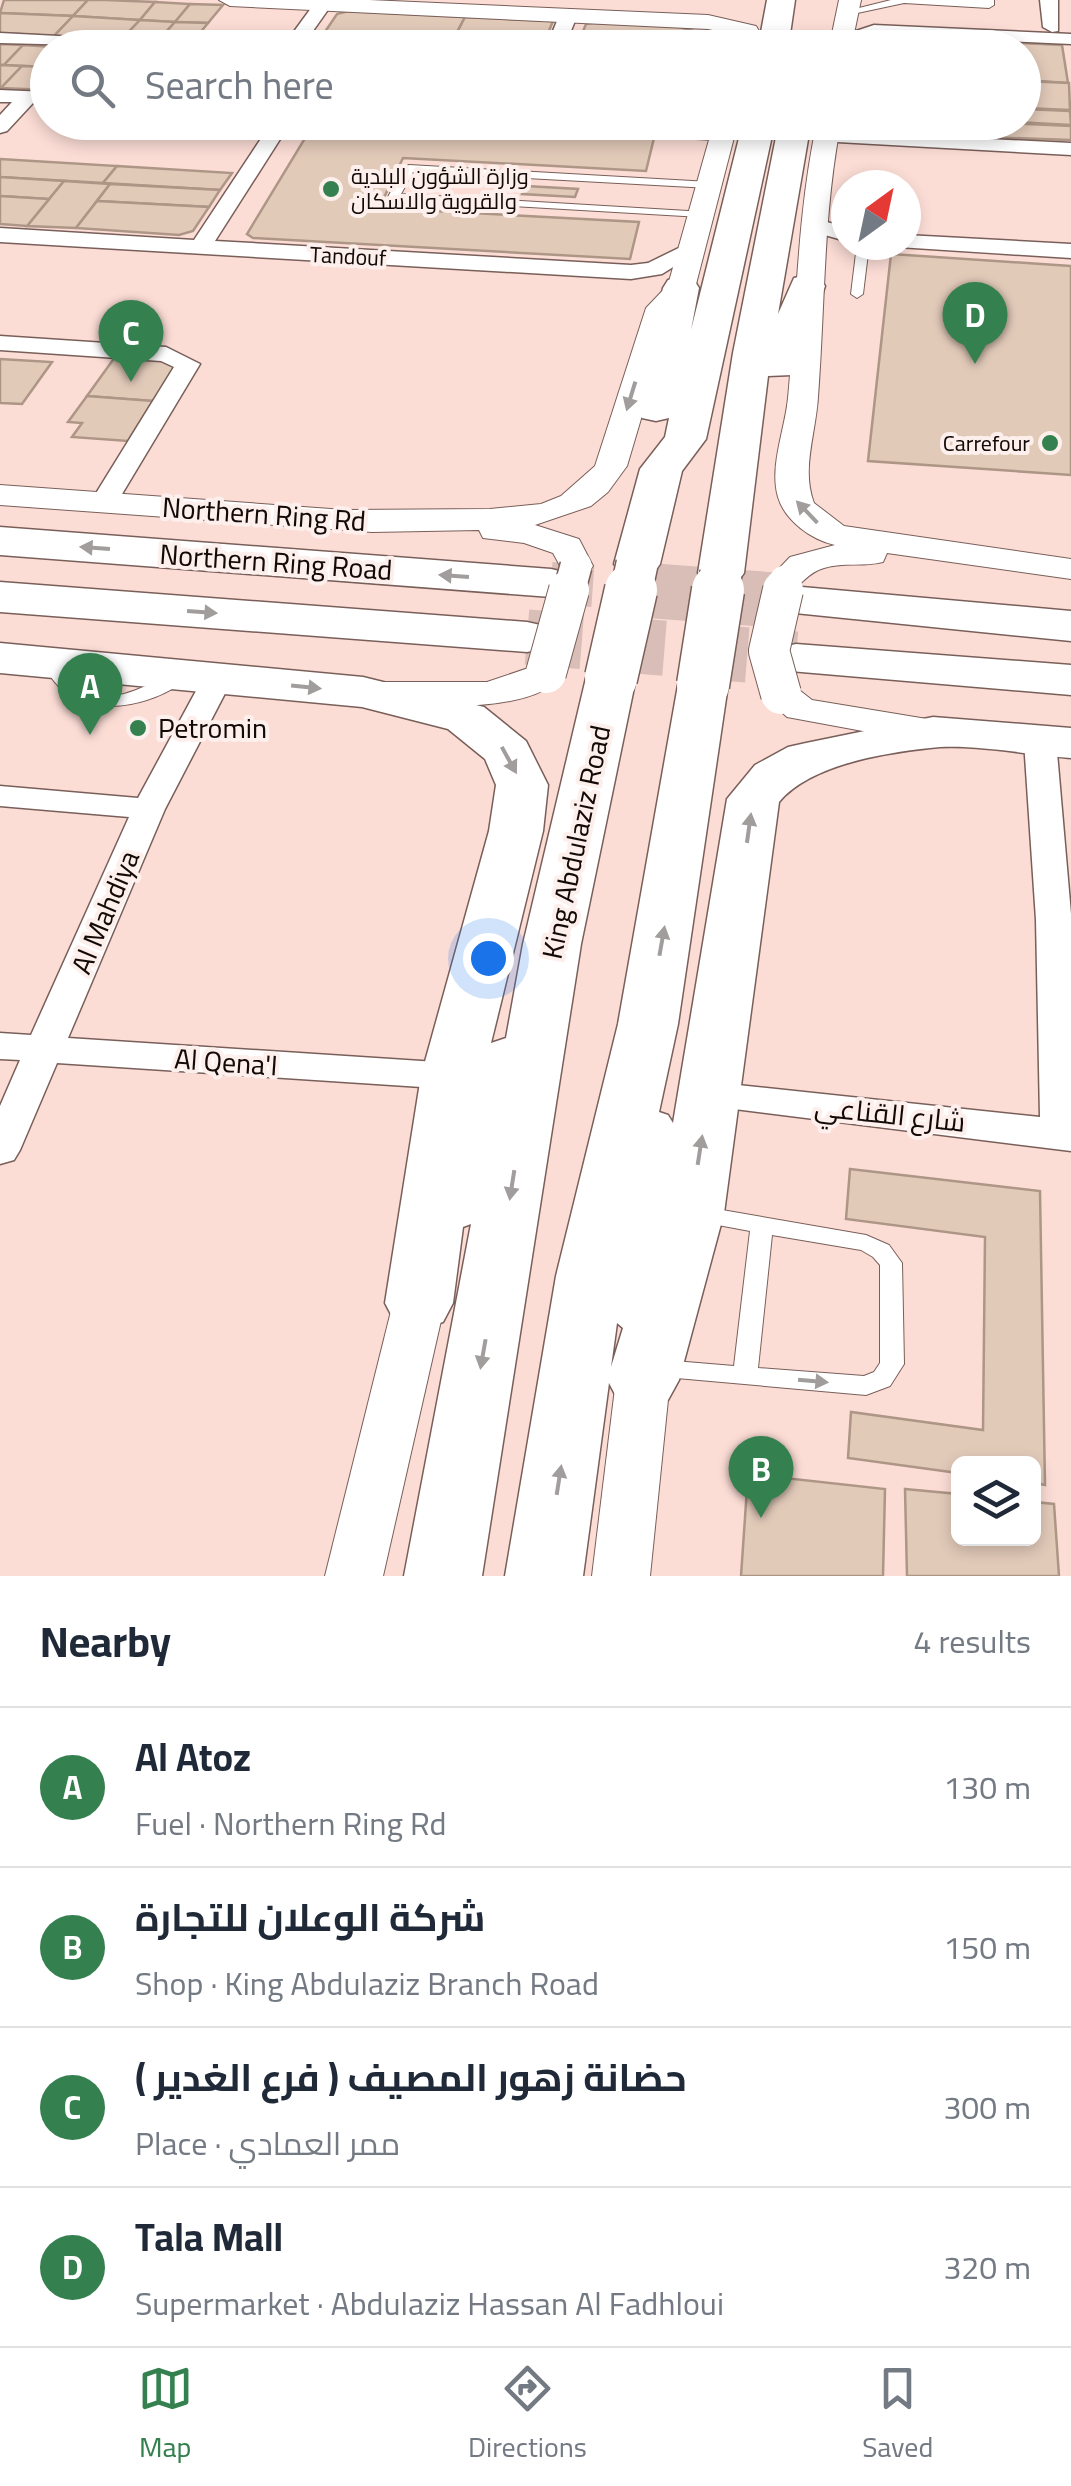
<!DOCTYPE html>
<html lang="en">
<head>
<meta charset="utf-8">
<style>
  :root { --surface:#fff; --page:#f6f6f7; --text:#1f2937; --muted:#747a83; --line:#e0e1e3; --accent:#35804f }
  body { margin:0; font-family:Georgia,Cairo,serif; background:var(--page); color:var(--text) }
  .controls { position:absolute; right:30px; bottom:30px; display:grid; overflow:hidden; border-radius:15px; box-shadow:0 5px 15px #0003 }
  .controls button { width:90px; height:90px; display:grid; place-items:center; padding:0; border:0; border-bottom:2px solid var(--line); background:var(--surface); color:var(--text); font:50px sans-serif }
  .compass { position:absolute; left:831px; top:170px; width:90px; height:90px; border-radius:50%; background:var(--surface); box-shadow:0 5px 15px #0003; rotate:33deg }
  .you { position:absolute; left:488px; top:958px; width:35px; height:35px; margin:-25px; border:8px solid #fff; border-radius:50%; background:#1a73e8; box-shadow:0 0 0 15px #1a73e833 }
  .badge { display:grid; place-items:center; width:65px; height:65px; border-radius:50%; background:var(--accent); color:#fff; font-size:32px; font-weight:700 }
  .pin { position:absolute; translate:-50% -82px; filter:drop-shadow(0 2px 5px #0008) }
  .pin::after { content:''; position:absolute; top:52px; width:35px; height:30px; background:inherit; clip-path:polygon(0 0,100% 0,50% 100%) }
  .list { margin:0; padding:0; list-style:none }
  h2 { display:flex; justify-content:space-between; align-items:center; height:130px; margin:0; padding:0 40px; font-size:42px }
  h2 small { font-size:32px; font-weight:400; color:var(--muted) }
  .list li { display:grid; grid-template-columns:65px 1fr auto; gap:30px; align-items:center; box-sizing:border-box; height:160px; padding:0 40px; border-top:2px solid var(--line) }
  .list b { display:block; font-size:38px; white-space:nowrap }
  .list p { margin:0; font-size:32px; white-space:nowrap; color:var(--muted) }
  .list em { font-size:32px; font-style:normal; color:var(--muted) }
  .icon { flex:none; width:55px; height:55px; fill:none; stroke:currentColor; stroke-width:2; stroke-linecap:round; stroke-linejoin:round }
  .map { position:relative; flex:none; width:1071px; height:1576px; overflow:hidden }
  .search { position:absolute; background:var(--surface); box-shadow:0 5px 15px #0003; left:30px; right:30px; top:30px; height:110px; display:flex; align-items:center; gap:25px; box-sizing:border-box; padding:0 35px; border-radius:55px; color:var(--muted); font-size:38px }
  .sheet { height:770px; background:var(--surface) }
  nav { display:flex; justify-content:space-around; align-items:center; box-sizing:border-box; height:140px; border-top:2px solid var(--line); background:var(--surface); font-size:28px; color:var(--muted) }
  nav a { display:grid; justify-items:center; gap:5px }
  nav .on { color:var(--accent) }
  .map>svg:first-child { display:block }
  .building { fill:#e2cab9; stroke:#ad9686; stroke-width:2.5 }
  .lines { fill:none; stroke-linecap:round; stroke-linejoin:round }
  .motorway-tunnel-far1 { stroke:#d9bdb7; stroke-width:42; stroke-dasharray:42 21; stroke-linecap:butt }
  .motorway-tunnel { stroke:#d9bdb7; stroke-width:55; stroke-dasharray:55 28; stroke-linecap:butt }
  .service-casing { stroke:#795f59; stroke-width:2 }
  .minor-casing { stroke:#795f59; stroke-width:3 }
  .tertiary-casing { stroke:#795f59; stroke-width:2 }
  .primary-casing { stroke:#795f59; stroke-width:3 }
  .motorway-casing { stroke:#795f59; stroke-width:3 }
  .service { fill:#fff; fill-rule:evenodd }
  .minor { fill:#fff; fill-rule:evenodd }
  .tertiary { fill:#fff; fill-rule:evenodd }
  .primary { fill:#fff; fill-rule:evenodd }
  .motorway { fill:#fff; fill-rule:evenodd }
  .tertiary-bridge-far1-casing { stroke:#795f59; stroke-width:34; stroke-linecap:butt }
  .tertiary-bridge-casing { stroke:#795f59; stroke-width:42; stroke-linecap:butt }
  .primary-bridge-far1-casing { stroke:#795f59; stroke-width:44; stroke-linecap:butt }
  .primary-bridge-casing { stroke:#795f59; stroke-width:55; stroke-linecap:butt }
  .tertiary-bridge-far1 { stroke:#fff; stroke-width:31 }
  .tertiary-bridge { stroke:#fff; stroke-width:40 }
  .primary-bridge-far1 { stroke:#fff; stroke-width:41 }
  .primary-bridge { stroke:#fff; stroke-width:52 }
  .oneway { fill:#a19d9c }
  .poi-dot { fill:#35804f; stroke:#fcefec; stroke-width:4 }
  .labels { text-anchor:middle; stroke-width:8; stroke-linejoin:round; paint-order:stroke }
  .far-poi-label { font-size:22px; fill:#130a08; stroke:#fcefec; text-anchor:start }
  .far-street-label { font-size:22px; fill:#130a08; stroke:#fcefec }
  .street-label { font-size:28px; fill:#130a08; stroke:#fcefec }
  .poi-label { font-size:28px; fill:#130a08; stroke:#fcefec; text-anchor:start }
</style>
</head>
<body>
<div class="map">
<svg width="1071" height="1576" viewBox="0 0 1071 1576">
  <rect width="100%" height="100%" fill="#fcddd6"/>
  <!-- building -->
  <g class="building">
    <path d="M 4,0 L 88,0 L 73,16 L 0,13 Z"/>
    <path d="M 88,0 L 106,0 L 155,2 L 140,20 L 73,16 Z"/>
    <path d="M 155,2 L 190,4 L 175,22 L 140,20 Z"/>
    <path d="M 190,4 L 223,5 L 208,23 L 175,22 Z"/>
    <path d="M 348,11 L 465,17 L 449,48 L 314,48 L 337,14 Z"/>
    <path d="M 0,13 L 73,16 L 54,36 L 0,33 Z"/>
    <path d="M 73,16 L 140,20 L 122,39 L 54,36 Z"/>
    <path d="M 465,17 L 553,21 L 542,48 L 449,48 Z"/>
    <path d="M 140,20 L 175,22 L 158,41 L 122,39 Z"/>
    <path d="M 175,22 L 208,23 L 192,43 L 158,41 Z"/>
    <path d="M 598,22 L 676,26 L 721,39 L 719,48 L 576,48 L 586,24 Z"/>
    <path d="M 984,41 L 1062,45 L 1068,83 L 1024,80 L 1024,48 L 984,48 Z"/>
    <path d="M 0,44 L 23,45 L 4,65 L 0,65 Z"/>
    <path d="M 23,45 L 71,48 L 48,48 L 48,67 L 4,65 Z"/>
    <path d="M 0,65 L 22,66 L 1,88 L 0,88 Z"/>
    <path d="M 22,66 L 48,67 L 48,90 L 1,88 Z"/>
    <path d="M 1024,81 L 1069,83 L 1070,110 L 1024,108 Z"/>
    <path d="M 1024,109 L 1070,111 L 1071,125 L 1015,122 L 1024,122 Z"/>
    <path d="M 321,122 L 654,138 L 646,171 L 403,158 L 379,208 L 639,222 L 630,259 L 253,238 L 247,234 L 313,125 Z"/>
    <path d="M 982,122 L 1071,126 L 1071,140 L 983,137 Z"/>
    <path d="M 0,159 L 117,166 L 103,183 L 0,177 Z"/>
    <path d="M 117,166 L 232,173 L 220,190 L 103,183 Z"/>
    <path d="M 0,177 L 64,181 L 49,199 L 0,196 Z"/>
    <path d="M 64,181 L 110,184 L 76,228 L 27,226 Z"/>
    <path d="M 110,184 L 220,190 L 209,207 L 97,201 Z"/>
    <path d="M 526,186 L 578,189 L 575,197 L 522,194 Z"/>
    <path d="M 0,196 L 49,199 L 27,226 L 0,224 Z"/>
    <path d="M 97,201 L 209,207 L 193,231 L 179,235 L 76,228 Z"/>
    <path d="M 891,254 L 1071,266 L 1071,475 L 868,461 Z"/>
    <path d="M 115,357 L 169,361 L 175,368 L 153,401 L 87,396 Z"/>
    <path d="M 0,359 L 52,362 L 22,404 L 0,403 Z"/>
    <path d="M 87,396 L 153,401 L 128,441 L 72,437 L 82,423 L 68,422 Z"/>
    <path d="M 850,1169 L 1040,1191 L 1045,1485 L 1034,1483 L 1034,1464 L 958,1464 L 958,1473 L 848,1458 L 851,1412 L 983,1430 L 985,1237 L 846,1219 Z"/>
    <path d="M 748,1474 L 885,1489 L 883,1576 L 741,1576 Z"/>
    <path d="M 905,1489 L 958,1494 L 958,1538 L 1034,1538 L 1034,1502 L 1054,1504 L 1059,1576 L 907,1576 Z"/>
  </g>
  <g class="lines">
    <!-- motorway-tunnel-far1 -->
    <path class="motorway-tunnel-far1" d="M 551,583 L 675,592"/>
    <!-- motorway-tunnel -->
    <g class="motorway-tunnel">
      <path d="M 642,590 L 802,602"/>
      <path d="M 527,637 L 796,659"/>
    </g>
    <defs>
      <g id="service">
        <path d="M 891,0 L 994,0 L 994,5 L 989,8 L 904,3 L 848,15 L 843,12 Z"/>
        <path d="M 950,122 L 960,122 L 960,145 L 951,143 Z"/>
        <path d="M 409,165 L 710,182 L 716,185 L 710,188 L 413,172 L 401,194 L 705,212 L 705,216 L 701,217 L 390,199 L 388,197 L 403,168 Z"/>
        <path d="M 857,245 L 869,245 L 863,294 L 857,298 L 851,294 Z"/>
        <path d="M 50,658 C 62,664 66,678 77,686 C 113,712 149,681 183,670 L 191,675 C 162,703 101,718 67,694 C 56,686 49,674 42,663 Z"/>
        <path d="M 699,1206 L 866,1235 L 889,1245 L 902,1263 L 904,1364 L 890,1386 L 866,1395 L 654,1376 L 650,1369 L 654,1362 L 662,1360 L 734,1366 L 750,1231 L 691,1220 L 688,1214 L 691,1208 ZM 772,1235 L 861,1250 L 873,1257 L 880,1265 L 880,1363 L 874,1372 L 864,1376 L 758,1368 Z"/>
      </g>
      <g id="minor">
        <path d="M 317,0 L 332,4 L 301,48 L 282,48 Z"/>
        <path d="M 1040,0 L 1058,0 L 1058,31 L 1052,32 L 1043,27 Z"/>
        <path d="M 568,11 L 577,16 L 564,48 L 546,48 L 559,16 Z"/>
        <path d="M 874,25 L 1071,34 L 1071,44 L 875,35 L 841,44 L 832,39 Z"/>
        <path d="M 0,33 L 195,43 L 204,48 L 0,43 Z"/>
        <path d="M 0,90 L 48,92 L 48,104 L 33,103 L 7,131 L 0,133 L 0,115 L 12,102 L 0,102 Z"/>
        <path d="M 272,122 L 291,122 L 215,241 L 631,265 L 648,263 L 691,242 L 702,249 L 662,274 L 631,279 L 0,242 L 0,228 L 194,240 Z"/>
        <path d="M 493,122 L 620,122 L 723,128 L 733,134 L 723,140 L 502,128 Z"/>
        <path d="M 826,131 L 1071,143 L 1071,155 L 819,141 L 816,137 Z"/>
        <path d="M 815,219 L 846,227 L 846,241 L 807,230 L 804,225 Z"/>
        <path d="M 906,235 L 1071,244 L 1071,258 L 898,247 L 906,245 Z"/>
        <path d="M 0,336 L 166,347 L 200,364 L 113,509 L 103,511 L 90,503 L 174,367 L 161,361 L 0,350 Z"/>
        <path d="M 218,669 L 229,672 L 233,678 L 165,809 L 68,1038 L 452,1063 L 465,1067 L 471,1076 L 465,1085 L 452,1089 L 57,1063 L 20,1150 L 14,1160 L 0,1164 L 0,1106 L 20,1060 L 0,1059 L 0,1033 L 31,1035 L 129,817 L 0,806 L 0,786 L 138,798 L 203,678 L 207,672 Z"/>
        <path d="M 1040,732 L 1051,734 L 1056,741 L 1071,914 L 1071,1151 L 695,1104 L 690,1095 L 695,1086 L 709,1082 L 1040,1117 L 1036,920 L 1024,741 L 1029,734 Z"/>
      </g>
      <g id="tertiary">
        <path d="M 219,0 L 369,0 L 708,15 L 756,26 L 759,31 L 748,38 L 708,29 L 230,6 Z"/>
        <path d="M 839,0 L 861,0 L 851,48 L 829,48 Z"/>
        <path d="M 714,122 L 738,122 L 695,288 L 673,311 L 627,466 L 608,492 L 591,506 L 535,525 L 579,539 L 593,566 L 588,573 L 576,576 L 564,573 L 553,553 L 524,543 L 483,538 L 479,530 L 372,532 L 0,505 L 0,485 L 345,510 L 490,509 L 541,504 L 561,496 L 595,466 L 646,308 L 668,285 Z"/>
        <path d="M 817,122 L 841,122 C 823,214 825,305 818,397 C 816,433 801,469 814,503 L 844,526 L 1071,559 L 1071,579 L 887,553 L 883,562 C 864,567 843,562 824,568 C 799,575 803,596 773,588 L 767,581 L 790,557 L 835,545 C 812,540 785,521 778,497 C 769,466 785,430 788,398 C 797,306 797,214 817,122 Z"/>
        <path d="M 546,662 L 559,665 L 565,673 C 535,715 428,706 382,704 L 369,701 L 363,693 L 369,685 L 382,682 L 487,682 Z"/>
        <path d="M 781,683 L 794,686 L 812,700 L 933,720 L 947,724 L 952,732 L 947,740 L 933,744 L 787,717 L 762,694 L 768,686 Z"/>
        <path d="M 419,1283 L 437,1289 L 445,1303 L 383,1576 L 325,1576 L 393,1303 L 401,1289 Z"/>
        <path d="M 643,1358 L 662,1365 L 670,1380 L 650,1576 L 592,1576 L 616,1380 L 624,1365 Z"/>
      </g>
      <g id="primary">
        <path d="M 767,0 L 795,0 L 788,48 L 758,48 Z"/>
        <path d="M 743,122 L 775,122 L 706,439 L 682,471 L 660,564 L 653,574 L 637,578 L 621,574 L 614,564 L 640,469 L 665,437 L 669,418 L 656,421 L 642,418 L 636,409 L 663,288 L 668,280 L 681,277 L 694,280 L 699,288 L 691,330 Z"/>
        <path d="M 779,122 L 811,122 L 778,314 L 794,278 L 807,275 L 820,278 L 825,286 L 798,367 L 792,375 L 768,376 L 744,573 L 737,583 L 721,587 L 705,583 L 698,573 L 733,353 Z"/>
        <path d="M 0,643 L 363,677 L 484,707 L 526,741 L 548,785 L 543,831 L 491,1043 L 506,1038 L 523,944 L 586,678 L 594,668 L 611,663 L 628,668 L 636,678 L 581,944 L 482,1576 L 404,1576 L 471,1224 L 463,1227 L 453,1303 L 443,1322 L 419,1329 L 395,1322 L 385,1303 L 421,1076 L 489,831 L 496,785 L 485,759 L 448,729 L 362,707 L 0,673 Z"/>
        <path d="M 703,670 L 720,675 L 728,685 L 678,1024 L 659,1112 L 668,1115 L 673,1123 L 727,799 L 755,765 L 788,747 L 806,743 L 933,717 L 1071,728 L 1071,758 C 1030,755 969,743 930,748 C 883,753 810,765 779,802 L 724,1213 L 679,1380 L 668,1400 L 643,1408 L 618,1400 L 609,1383 L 583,1576 L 505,1576 L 556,1276 L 618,1024 L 678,685 L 686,675 ZM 617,1323 L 623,1328 L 611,1367 Z"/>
      </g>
      <g id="motorway">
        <path d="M 0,527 L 551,569 L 568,573 L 575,583 L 568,593 L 551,597 L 0,555 Z"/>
        <path d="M 0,582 L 527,622 L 545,626 L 552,637 L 545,648 L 527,652 L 0,612 Z"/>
        <path d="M 802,587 L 1071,611 L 1071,641 L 785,612 L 778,602 L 785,592 Z"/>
        <path d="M 796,644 L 1071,665 L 1071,695 L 778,670 L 771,659 L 778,648 Z"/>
      </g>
    </defs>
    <!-- service casing -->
    <use href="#service" class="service-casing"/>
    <!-- minor casing -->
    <use href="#minor" class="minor-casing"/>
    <!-- tertiary casing -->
    <use href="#tertiary" class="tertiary-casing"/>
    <!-- primary casing -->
    <use href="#primary" class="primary-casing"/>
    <!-- motorway casing -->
    <use href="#motorway" class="motorway-casing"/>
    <!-- service -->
    <use href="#service" class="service"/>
    <!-- minor -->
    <use href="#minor" class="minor"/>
    <!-- tertiary -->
    <use href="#tertiary" class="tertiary"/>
    <!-- primary -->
    <use href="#primary" class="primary"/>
    <!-- motorway -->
    <use href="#motorway" class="motorway"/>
    <defs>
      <g id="tertiary-bridge-far1">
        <path d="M 569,592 L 576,566"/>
        <path d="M 782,592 L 785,581"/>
      </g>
      <g id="tertiary-bridge">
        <path d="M 546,673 L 569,590"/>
        <path d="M 781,694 L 769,651 L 783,590"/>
      </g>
      <g id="primary-bridge-far1">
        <path d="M 631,592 L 637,564"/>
        <path d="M 718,592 L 721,573"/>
      </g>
      <g id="primary-bridge">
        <path d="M 611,678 L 631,590"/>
        <path d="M 703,685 L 718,590"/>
      </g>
    </defs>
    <!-- tertiary-bridge-far1 casing -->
    <use href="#tertiary-bridge-far1" class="tertiary-bridge-far1-casing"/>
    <!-- tertiary-bridge casing -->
    <use href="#tertiary-bridge" class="tertiary-bridge-casing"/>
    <!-- primary-bridge-far1 casing -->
    <use href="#primary-bridge-far1" class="primary-bridge-far1-casing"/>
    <!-- primary-bridge casing -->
    <use href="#primary-bridge" class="primary-bridge-casing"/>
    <!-- tertiary-bridge-far1 -->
    <use href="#tertiary-bridge-far1" class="tertiary-bridge-far1"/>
    <!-- tertiary-bridge -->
    <use href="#tertiary-bridge" class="tertiary-bridge"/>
    <!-- primary-bridge-far1 -->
    <use href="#primary-bridge-far1" class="primary-bridge-far1"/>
    <!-- primary-bridge -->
    <use href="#primary-bridge" class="primary-bridge"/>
  </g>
  <!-- one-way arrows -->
  <defs><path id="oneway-solid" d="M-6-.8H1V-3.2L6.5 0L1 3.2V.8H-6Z" transform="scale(2.5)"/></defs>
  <g class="oneway">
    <use href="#oneway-solid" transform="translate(631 396) rotate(107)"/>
    <use href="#oneway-solid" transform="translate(807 512) rotate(-134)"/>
    <use href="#oneway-solid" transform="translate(95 548) rotate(-176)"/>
    <use href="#oneway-solid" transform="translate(454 576) rotate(-176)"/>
    <use href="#oneway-solid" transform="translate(202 612) rotate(4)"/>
    <use href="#oneway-solid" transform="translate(306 687) rotate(6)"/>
    <use href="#oneway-solid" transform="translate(509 760) rotate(61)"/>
    <use href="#oneway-solid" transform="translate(749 828) rotate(-82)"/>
    <use href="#oneway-solid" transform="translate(662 941) rotate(-80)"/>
    <use href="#oneway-solid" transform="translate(700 1150) rotate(-81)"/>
    <use href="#oneway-solid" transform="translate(512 1185) rotate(99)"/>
    <use href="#oneway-solid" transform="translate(483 1354) rotate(100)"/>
    <use href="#oneway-solid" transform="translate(813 1381) rotate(5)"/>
    <use href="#oneway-solid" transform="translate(559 1480) rotate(-81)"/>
  </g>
  <!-- markers -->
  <g class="poi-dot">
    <circle cx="331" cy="189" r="10"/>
    <circle cx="1050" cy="443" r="10"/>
    <circle cx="138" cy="728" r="10"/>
  </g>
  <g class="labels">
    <!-- far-poi labels -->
    <g class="far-poi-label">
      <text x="351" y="184">وزارة الشؤون البلدية<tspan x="351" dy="25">والقروية والاسكان</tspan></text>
      <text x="1030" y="451" text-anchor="end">Carrefour</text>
    </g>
    <!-- far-street labels -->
    <g class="far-street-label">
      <text transform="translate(348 256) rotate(3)" y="8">Tandouf</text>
    </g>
    <!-- street labels -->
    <g class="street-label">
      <text transform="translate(264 514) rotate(4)" y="10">Northern Ring Rd</text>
      <text transform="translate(276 562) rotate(4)" y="10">Northern Ring Road</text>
      <text transform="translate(576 842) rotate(-78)" y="10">King Abdulaziz Road</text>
      <text transform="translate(105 912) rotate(-67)" y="10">Al Mahdiya</text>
      <text transform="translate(226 1062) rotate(4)" y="10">Al Qena'I</text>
      <text transform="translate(890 1114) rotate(6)" y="10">شارع القناعي</text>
    </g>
    <!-- poi labels -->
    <g class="poi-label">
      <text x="158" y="738">Petromin</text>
    </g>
  </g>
</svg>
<div class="controls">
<button><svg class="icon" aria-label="layers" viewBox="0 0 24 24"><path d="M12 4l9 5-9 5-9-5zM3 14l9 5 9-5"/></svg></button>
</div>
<svg class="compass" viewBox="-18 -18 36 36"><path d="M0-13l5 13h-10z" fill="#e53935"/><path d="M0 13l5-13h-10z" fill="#747a83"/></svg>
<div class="you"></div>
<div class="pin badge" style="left:90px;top:735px">A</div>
<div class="pin badge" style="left:761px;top:1518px">B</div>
<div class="pin badge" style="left:131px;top:382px">C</div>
<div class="pin badge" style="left:975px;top:364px">D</div>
<div class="search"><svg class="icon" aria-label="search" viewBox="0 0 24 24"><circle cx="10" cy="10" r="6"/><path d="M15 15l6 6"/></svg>Search here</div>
</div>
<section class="sheet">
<h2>Nearby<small>4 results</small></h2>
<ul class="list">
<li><span class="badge">A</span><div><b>Al Atoz</b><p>Fuel · Northern Ring Rd</p></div><em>130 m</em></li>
<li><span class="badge">B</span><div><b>شركة الوعلان للتجارة</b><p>Shop · King Abdulaziz Branch Road</p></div><em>150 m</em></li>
<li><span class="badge">C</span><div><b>حضانة زهور المصيف ( فرع الغدير )</b><p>Place · ممر العمادي</p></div><em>300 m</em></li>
<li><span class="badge">D</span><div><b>Tala Mall</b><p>Supermarket · Abdulaziz Hassan Al Fadhloui</p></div><em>320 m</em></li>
</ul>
</section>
<nav>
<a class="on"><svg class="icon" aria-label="map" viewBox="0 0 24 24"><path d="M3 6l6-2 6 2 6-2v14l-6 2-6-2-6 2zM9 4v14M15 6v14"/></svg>Map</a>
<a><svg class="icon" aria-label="directions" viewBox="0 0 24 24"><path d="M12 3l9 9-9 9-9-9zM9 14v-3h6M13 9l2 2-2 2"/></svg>Directions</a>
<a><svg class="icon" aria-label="saved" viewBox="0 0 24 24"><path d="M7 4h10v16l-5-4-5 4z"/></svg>Saved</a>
</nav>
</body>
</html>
